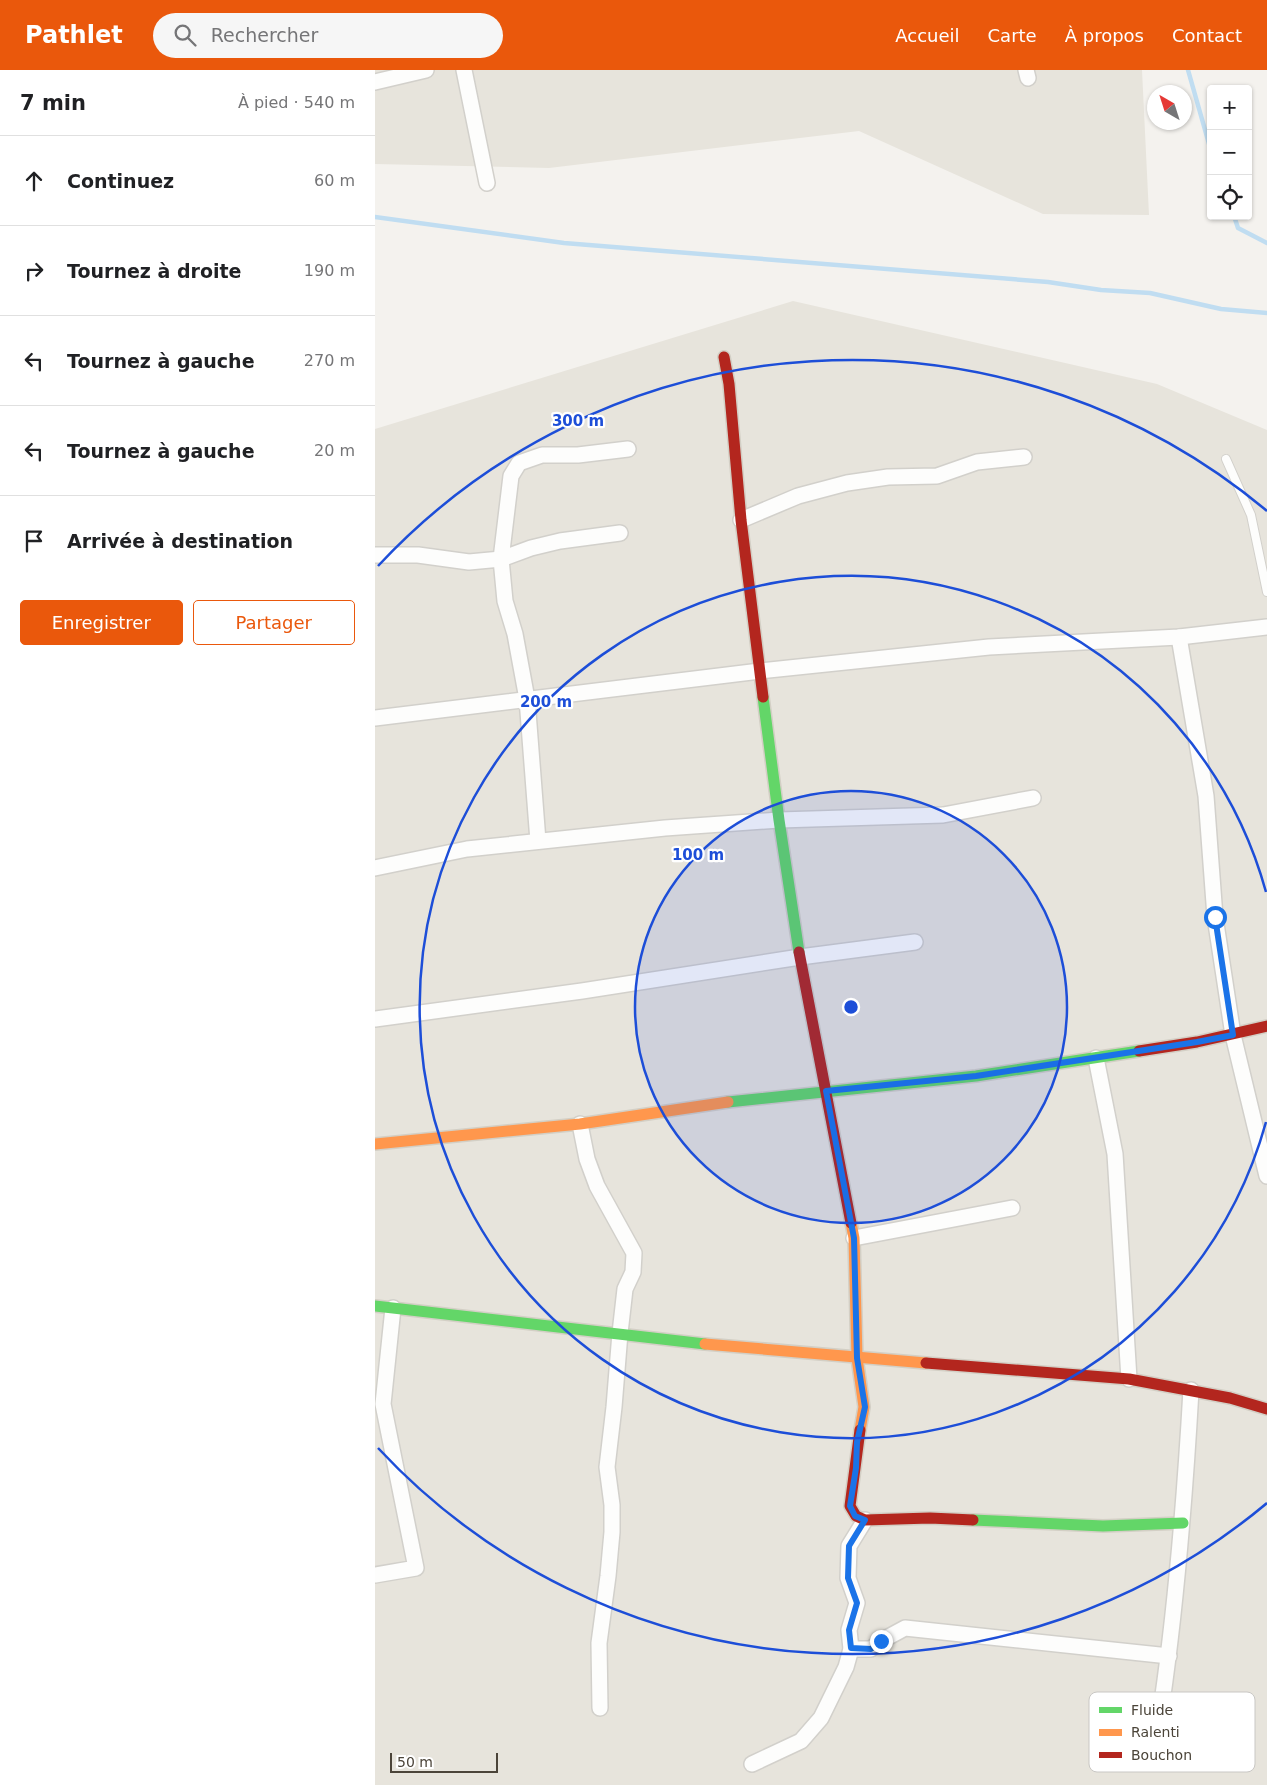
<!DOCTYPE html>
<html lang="fr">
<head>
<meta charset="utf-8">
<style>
  :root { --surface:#fff; --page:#f6f6f6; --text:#202124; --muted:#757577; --line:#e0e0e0; --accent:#ea580c }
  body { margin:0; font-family:"DejaVu Sans",sans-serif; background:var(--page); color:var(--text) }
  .controls { position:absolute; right:15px; top:15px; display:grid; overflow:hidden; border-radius:5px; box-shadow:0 1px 4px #0004 }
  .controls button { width:45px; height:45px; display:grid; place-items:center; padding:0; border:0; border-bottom:1px solid var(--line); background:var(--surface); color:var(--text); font:25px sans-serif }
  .compass { position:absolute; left:772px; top:15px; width:45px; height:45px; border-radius:50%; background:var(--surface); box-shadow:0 1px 4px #0004; rotate:321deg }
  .scale { position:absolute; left:15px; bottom:12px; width:108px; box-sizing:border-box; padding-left:5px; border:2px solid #4b4439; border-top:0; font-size:14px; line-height:18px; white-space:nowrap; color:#4b4439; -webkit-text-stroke:4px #fff; paint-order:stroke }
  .stop { position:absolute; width:15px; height:15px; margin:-11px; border:4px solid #1a73e8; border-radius:50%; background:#fff }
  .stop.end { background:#1a73e8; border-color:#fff; box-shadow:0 1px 5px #0008 }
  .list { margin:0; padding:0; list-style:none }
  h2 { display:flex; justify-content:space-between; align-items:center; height:65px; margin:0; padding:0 20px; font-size:21px }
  h2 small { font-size:16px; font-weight:400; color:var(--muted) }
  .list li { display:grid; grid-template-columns:32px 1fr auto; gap:15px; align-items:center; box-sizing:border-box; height:90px; padding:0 20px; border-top:1px solid var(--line) }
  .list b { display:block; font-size:19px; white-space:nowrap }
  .list em { font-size:16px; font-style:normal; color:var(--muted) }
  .actions { display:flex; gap:10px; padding:15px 20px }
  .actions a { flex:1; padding:11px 0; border:1px solid var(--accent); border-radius:5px; text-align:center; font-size:18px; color:var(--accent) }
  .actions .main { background:var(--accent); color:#fff }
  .icon { flex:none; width:28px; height:28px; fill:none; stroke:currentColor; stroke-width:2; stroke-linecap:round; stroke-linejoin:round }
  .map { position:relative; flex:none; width:892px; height:1715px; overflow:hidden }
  header { display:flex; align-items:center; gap:30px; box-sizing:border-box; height:70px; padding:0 25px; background:var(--accent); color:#fff }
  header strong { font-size:24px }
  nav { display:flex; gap:28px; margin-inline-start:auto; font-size:18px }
  .search { width:350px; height:45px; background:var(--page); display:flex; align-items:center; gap:12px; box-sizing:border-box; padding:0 18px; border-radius:28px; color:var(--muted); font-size:19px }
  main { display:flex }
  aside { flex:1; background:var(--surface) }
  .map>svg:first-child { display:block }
  .residential { fill:#e7e4dc }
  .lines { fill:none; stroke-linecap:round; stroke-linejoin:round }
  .stream { stroke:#c0ddf1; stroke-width:4.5 }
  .lane-casing { stroke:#d2d0cb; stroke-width:10 }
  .street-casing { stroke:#d2d0cb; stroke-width:18 }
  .fast-casing { stroke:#d3cfc5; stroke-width:14 }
  .slow-casing { stroke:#d3cfc5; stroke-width:14 }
  .jam-casing { stroke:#d3cfc5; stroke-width:14 }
  .lane { stroke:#fdfdfc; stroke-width:8 }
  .street { stroke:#fdfdfc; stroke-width:15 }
  .fast { stroke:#63d668; stroke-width:11 }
  .slow { stroke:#ff974d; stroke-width:11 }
  .jam { stroke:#b3261e; stroke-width:11 }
  .route { stroke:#1a73e8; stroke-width:6 }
  .ring { fill:none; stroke:#1d4ed8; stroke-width:2.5 }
  .key { fill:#fff; stroke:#c9c7c4; stroke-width:1 }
  .key-label { font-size:14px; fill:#4b4439 }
  .centre { fill:#1d4ed8; stroke:#fff; stroke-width:2.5 }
  .ring-label { font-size:15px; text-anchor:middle; font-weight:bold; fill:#1d4ed8; stroke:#fff; stroke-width:4.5; stroke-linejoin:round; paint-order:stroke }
</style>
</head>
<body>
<header>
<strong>Pathlet</strong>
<div class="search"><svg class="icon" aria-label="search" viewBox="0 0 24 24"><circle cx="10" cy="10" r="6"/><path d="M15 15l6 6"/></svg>Rechercher</div>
<nav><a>Accueil</a><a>Carte</a><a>À propos</a><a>Contact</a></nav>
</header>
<main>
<aside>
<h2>7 min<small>À pied · 540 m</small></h2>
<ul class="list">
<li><svg class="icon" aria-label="ahead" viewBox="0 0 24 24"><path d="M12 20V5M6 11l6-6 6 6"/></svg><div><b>Continuez</b></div><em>60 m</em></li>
<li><svg class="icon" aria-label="right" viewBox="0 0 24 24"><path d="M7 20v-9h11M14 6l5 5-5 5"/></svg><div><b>Tournez à droite</b></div><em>190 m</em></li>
<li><svg class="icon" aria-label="left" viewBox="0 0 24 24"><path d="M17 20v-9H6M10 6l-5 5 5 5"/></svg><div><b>Tournez à gauche</b></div><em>270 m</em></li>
<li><svg class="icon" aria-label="left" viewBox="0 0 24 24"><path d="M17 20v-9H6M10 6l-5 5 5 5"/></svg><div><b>Tournez à gauche</b></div><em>20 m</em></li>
<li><svg class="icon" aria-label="arrive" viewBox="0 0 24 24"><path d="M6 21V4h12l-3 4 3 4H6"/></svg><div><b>Arrivée à destination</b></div></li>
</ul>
<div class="actions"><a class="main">Enregistrer</a><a>Partager</a></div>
</aside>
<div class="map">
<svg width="892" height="1715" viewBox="0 0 892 1715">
  <rect width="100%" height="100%" fill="#f4f2ee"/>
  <!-- residential -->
  <g class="residential">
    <path d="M 0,0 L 767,0 L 774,145 L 668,144 L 484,61 L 174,98 L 0,94 Z"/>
    <path d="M 418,231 L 782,314 L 892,360 L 892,1715 L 0,1715 L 0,359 Z"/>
  </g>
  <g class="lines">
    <!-- stream -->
    <g class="stream">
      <path d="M 813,0 L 836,81"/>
      <path d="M 859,146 L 863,158 L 892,173"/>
      <path d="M 0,147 L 189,173 L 673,212 L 726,220 L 775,223 L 846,239 L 892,243"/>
    </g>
    <defs>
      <path id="lane" d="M 851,389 L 876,445 L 892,522"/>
      <g id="street">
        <path d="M 89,0 L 112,113"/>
        <path d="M 651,0 L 653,8"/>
        <path d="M 0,12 L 51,0"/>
        <path d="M 366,450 L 423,426 L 472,413 L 513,407 L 562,406 L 602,392 L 649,387"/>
        <path d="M 245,463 L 185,471 L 156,478 L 126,489 L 136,406 L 144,393 L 167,385 L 203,385 L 253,379"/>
        <path d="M 0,485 L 43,485 L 94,492 L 126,489 L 130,531 L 140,564 L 152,629 L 163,771"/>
        <path d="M 804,567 L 831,726 L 840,847 L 858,965 L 892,1106"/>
        <path d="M 0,648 L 385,601 L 614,577 L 804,567 L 892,557"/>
        <path d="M 0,798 L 92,779 L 290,758 L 404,750 L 568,745 L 658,728"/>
        <path d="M 0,949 L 207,921 L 425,887 L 540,872"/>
        <path d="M 721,988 L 740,1084 L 754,1309"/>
        <path d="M 205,1054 L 212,1089 L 222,1116 L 259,1183 L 258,1202 L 250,1219 L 245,1263 L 239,1337 L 232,1397 L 237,1435 L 237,1462 L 233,1506 L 224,1573 L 225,1638"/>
        <path d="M 479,1168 L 637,1138"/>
        <path d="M 0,1505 L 41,1498 L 8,1334 L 18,1238"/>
        <path d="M 476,1579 L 496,1579 L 506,1571 L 530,1558 L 794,1586"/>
        <path d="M 787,1632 C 802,1528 810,1425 816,1320"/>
        <path d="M 377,1694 L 426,1671 L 446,1648 L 471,1597 L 476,1579 L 474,1560 L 482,1533 L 473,1508 L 474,1476 L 490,1450"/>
      </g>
      <g id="fast">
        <path d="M 388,627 L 404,750 L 424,882"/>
        <path d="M 353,1032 L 601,1006 L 764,981"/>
        <path d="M 0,1236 L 330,1274"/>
        <path d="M 598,1450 L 728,1456 L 808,1453"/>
      </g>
      <g id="slow">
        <path d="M 0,1074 L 205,1054 L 353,1032"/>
        <path d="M 476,1153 L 479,1168 L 482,1288 L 489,1337 L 485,1360"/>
        <path d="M 330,1274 L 551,1293"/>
      </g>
      <g id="jam">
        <path d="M 349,287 L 354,314 L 366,450 L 388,627"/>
        <path d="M 424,882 L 476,1153"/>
        <path d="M 764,981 L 822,972 L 892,956"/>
        <path d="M 551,1293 L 754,1309 L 855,1328 L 892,1339"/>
        <path d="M 485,1360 L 475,1436 L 481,1446 L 490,1450 L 555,1448 L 598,1450"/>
      </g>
    </defs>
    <!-- lane casing -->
    <use href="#lane" class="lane-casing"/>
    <!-- street casing -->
    <use href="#street" class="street-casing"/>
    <!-- fast casing -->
    <use href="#fast" class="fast-casing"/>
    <!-- slow casing -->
    <use href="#slow" class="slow-casing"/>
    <!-- jam casing -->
    <use href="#jam" class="jam-casing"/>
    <!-- lane -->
    <use href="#lane" class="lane"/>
    <!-- street -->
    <use href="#street" class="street"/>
    <!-- fast -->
    <use href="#fast" class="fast"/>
    <!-- slow -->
    <use href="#slow" class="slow"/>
    <!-- jam -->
    <use href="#jam" class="jam"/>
  </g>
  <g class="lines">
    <!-- route -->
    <path class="route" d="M 506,1571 L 496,1579 L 476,1578 L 474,1560 L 482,1533 L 473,1508 L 474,1476 L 490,1450 L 480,1446 L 475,1436 L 481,1398 L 482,1372 L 490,1337 L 482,1288 L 479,1168 L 451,1021 L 601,1006 L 822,972 L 858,965 L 840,847"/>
  </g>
  <!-- distance rings -->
  <circle cx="476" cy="937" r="216" fill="#1d4ed8" fill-opacity=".12"/>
  <g class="ring">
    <circle cx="476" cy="937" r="216"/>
    <path d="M891 1052A431 431 0 1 1 891 822"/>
    <path d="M892 1433A647 647 0 0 1 3 1378M3 496A647 647 0 0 1 892 441"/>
  </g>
  <!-- legend -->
  <rect x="714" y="1622" width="166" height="80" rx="8" class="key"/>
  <rect x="724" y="1637" width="23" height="6" fill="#63d668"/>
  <rect x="724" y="1659" width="23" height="7" fill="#ff974d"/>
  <rect x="724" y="1682" width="23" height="6" fill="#b3261e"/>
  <g class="key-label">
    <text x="756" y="1645">Fluide</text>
    <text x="756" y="1667">Ralenti</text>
    <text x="756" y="1690">Bouchon</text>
  </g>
  <circle cx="476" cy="937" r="8" class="centre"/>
  <g class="ring-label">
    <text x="203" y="356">300 m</text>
    <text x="171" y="637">200 m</text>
    <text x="323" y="790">100 m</text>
  </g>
</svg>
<div class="controls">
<button>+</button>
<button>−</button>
<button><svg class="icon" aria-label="locate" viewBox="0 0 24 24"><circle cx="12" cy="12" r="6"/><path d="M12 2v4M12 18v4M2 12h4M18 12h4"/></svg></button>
</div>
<svg class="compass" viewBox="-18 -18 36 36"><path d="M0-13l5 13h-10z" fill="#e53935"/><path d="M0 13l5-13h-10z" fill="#757577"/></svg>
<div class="scale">50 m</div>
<div class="stop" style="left:840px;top:847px"></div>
<div class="stop end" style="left:506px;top:1571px"></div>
</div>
</main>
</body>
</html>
